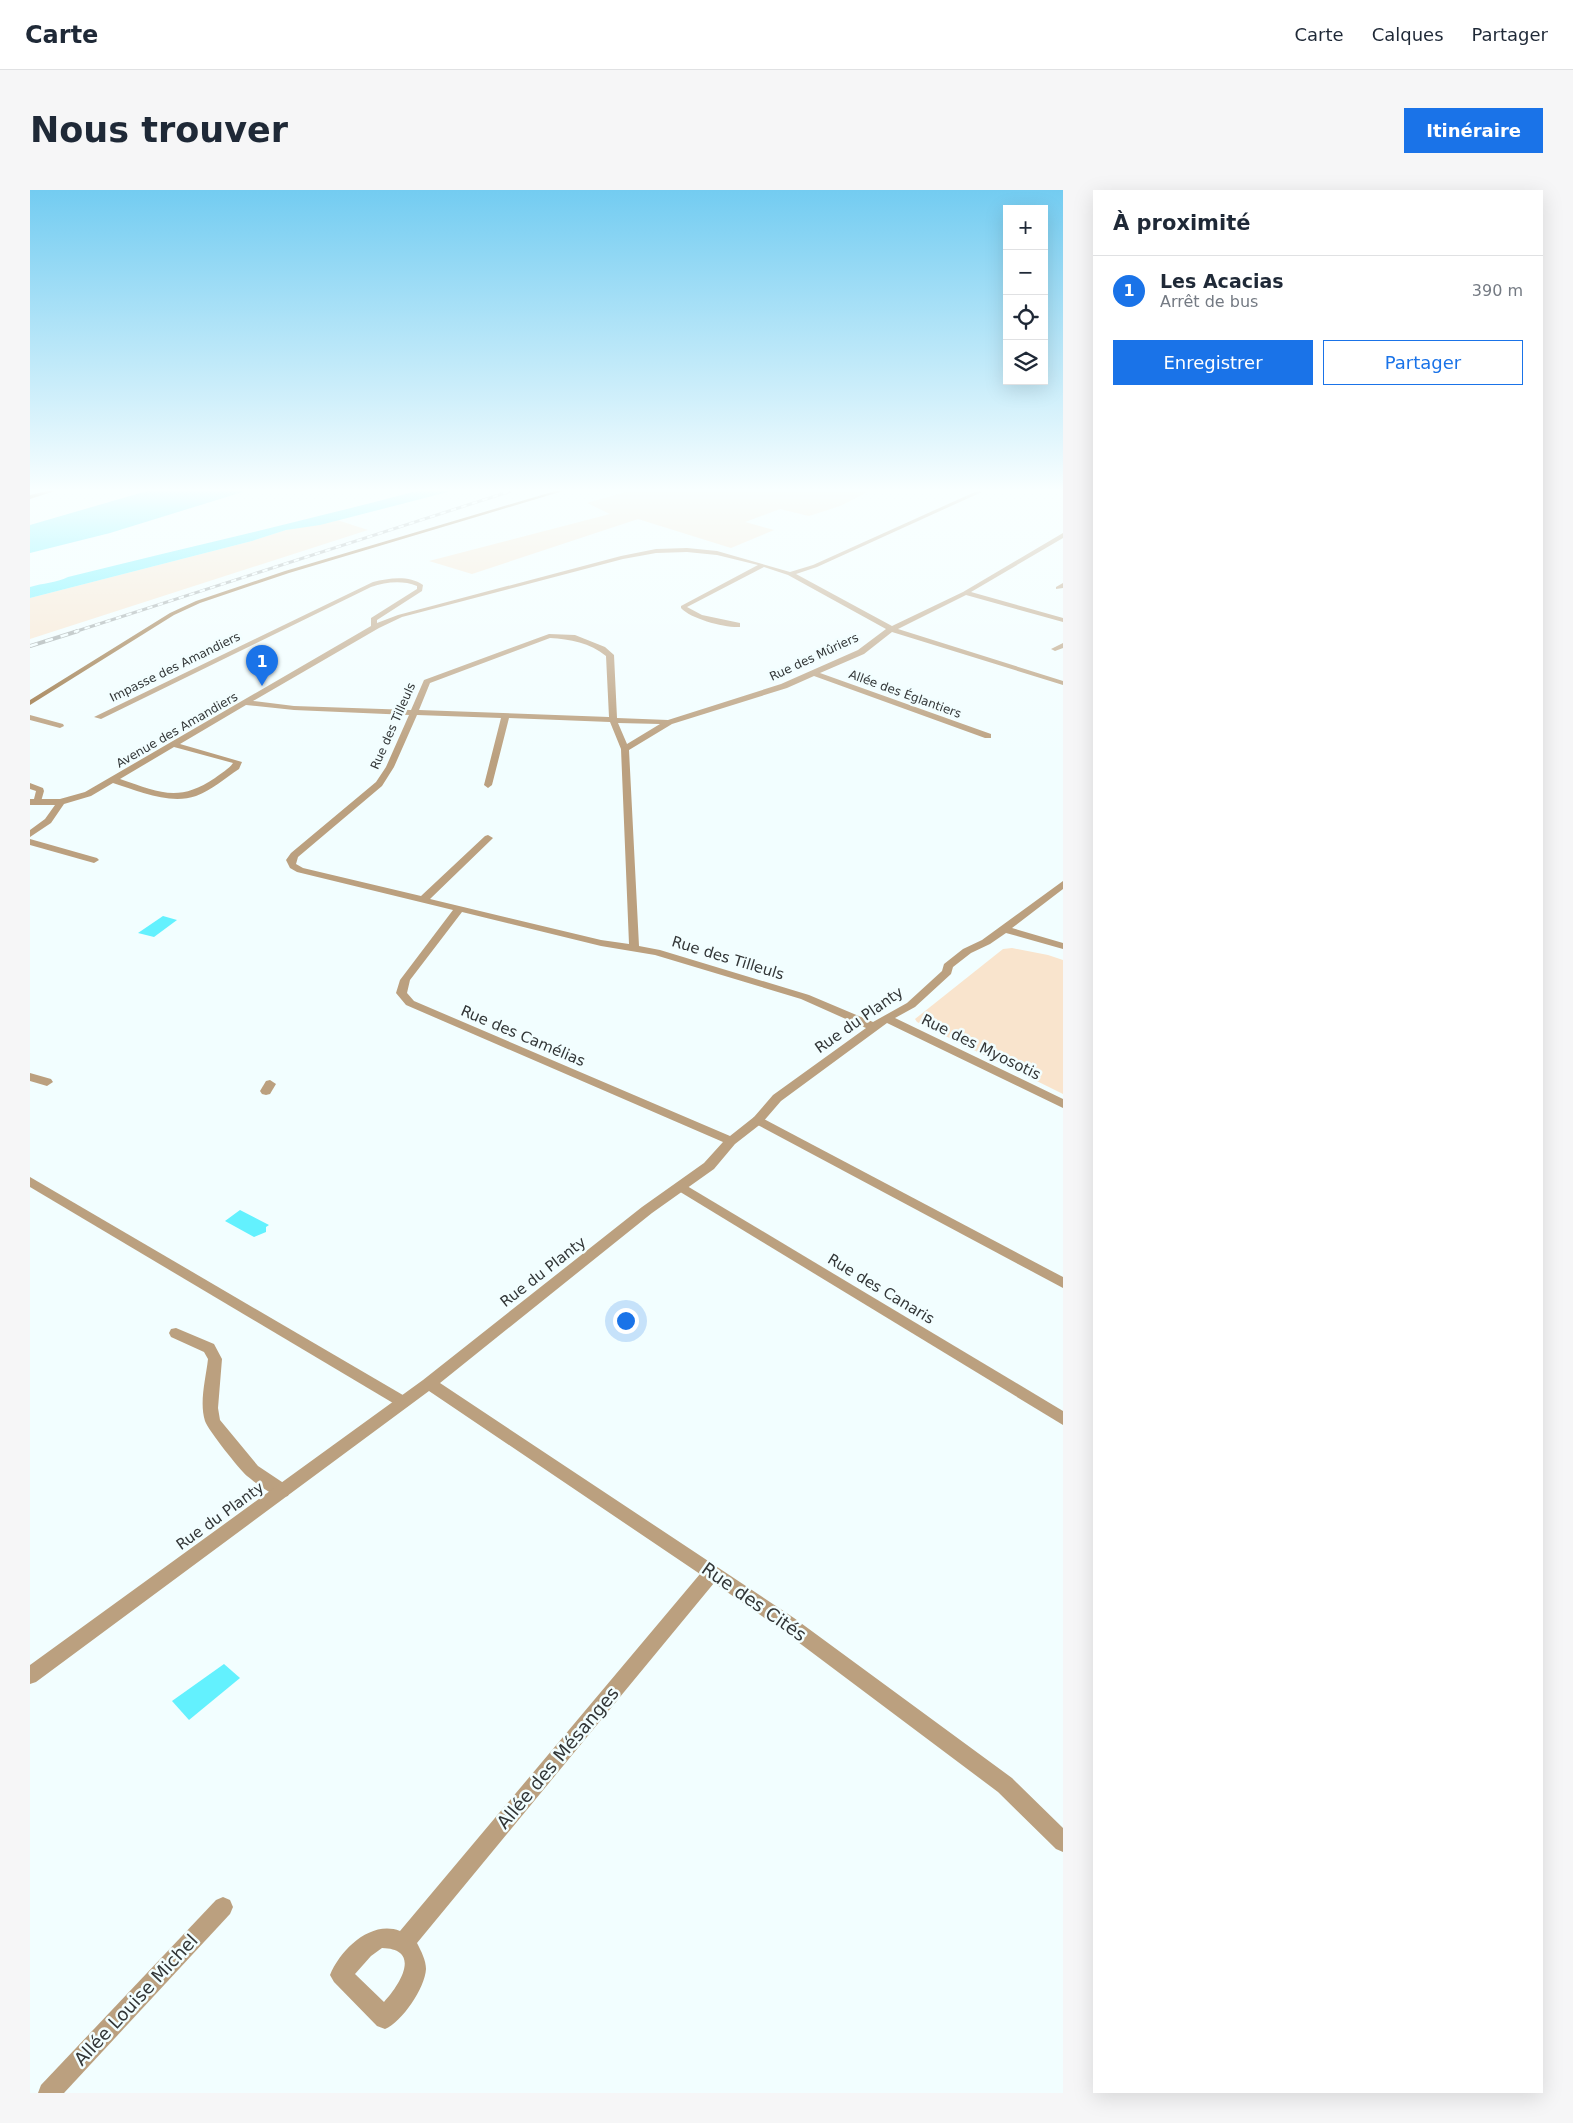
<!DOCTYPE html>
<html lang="fr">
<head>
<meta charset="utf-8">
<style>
  :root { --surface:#fff; --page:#f6f6f7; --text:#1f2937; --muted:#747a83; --line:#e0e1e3; --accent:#1a73e8 }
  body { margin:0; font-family:"DejaVu Sans",sans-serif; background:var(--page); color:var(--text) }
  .controls { position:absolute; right:15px; top:15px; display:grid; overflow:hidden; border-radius:0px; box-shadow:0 5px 20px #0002 }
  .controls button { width:45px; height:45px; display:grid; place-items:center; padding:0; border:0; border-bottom:1px solid var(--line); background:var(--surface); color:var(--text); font:25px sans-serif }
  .you { position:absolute; left:595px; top:1130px; width:18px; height:18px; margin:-12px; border:4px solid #fff; border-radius:50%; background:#1a73e8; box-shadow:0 0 0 8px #1a73e833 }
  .badge { display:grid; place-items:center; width:32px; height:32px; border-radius:50%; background:var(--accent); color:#fff; font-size:16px; font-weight:700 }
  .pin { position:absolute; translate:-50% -41px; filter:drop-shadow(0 1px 2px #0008) }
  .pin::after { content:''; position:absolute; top:26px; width:18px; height:15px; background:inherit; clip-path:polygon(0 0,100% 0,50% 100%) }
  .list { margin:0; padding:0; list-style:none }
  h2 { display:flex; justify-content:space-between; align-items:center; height:65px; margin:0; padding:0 20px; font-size:21px }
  h2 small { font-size:16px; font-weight:400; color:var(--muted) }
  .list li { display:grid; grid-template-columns:32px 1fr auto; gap:15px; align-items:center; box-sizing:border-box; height:70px; padding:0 20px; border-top:1px solid var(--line) }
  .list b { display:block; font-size:19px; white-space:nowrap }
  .list p { margin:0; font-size:16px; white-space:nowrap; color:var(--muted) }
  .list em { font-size:16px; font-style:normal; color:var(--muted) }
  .actions { display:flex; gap:10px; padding:15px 20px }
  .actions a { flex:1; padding:11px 0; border:1px solid var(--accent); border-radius:0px; text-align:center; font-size:18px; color:var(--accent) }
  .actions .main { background:var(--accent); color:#fff }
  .icon { flex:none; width:28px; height:28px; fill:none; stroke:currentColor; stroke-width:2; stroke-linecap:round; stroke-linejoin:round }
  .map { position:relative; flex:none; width:1033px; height:1903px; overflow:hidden; border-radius:0px }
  header { display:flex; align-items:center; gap:30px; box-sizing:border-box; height:70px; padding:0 25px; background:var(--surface); border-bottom:1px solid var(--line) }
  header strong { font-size:24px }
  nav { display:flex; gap:28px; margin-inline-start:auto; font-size:18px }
  .intro { display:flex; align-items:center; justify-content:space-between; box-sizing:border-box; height:120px; padding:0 30px }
  h1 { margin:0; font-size:35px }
  .button { padding:12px 22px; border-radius:0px; background:var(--accent); color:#fff; font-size:18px; font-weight:700 }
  main { display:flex; gap:30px; padding:0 30px }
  aside { flex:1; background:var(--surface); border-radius:0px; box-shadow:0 5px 20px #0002 }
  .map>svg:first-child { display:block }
  .green { fill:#f9e4cd }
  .water { fill:#63f1fe }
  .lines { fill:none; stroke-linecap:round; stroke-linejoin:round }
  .lane { fill:#bba07f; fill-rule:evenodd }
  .street { fill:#bba07f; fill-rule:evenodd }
  .secondary { fill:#9a7341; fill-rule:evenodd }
  .rail-far1-casing { stroke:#9ba3a4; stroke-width:3 }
  .rail-casing { stroke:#9ba3a4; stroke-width:4 }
  .rail-far1 { stroke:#f2feff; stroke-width:2; stroke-dasharray:5.5; stroke-linecap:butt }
  .rail { stroke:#f2feff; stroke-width:2.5; stroke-dasharray:8; stroke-linecap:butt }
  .labels { text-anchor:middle; stroke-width:5; stroke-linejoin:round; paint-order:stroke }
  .far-street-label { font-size:12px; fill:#323637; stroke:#f2feff }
  .street-label { font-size:15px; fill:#323637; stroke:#f2feff }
  .near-street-label { font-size:18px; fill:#323637; stroke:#f2feff }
</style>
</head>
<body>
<header>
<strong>Carte</strong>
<nav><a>Carte</a><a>Calques</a><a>Partager</a></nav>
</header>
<div class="intro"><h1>Nous trouver</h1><a class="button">Itinéraire</a></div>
<main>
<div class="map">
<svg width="1033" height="1903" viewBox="0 0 1033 1903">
  <rect width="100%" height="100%" fill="#f2feff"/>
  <!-- green -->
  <g class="green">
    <path d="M 599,301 L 840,301 L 810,316 L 779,326 L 750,319 L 715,332 L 744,340 L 701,358 L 608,329 L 442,384 L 399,371 L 580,324 L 557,313 Z"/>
    <path d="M 307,330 L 338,340 L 0,449 L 0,408 L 222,351 L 256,340 Z"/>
    <path d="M 982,758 L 1018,765 L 1033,770 L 1033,904 L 887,832 L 885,829 L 973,759 Z"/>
  </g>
  <!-- water -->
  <g class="water">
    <path d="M 117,301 L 216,301 L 80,343 L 0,363 L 0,335 Z"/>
    <path d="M 386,301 L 422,301 L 290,335 L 256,340 L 222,351 L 0,408 L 0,397 C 13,393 26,393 38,387 C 154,358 271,332 386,301 Z"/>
    <path d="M 133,726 L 147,730 L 124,747 L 108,743 Z"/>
    <path d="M 210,1020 L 239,1035 L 236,1037 L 236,1042 L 224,1047 L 195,1031 Z"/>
    <path d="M 194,1474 L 210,1488 L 159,1530 L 142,1511 Z"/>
  </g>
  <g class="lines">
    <!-- lane -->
    <g class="lane">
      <path d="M 0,525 L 33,534 L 34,536 L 30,538 L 0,530 Z"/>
      <path d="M 0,593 L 13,598 L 14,601 L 10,615 L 4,615 L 3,613 L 6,601 L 0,599 Z"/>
      <path d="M 0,649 L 67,668 L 69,670 L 64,673 L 0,655 Z"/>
      <path d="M 240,890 L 246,894 L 240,904 L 236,905 L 232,904 L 230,901 L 236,891 Z"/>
      <path d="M 728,926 L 1033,1087 L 1033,1098 L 724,933 L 722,930 L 724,927 Z"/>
      <path d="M 0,987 L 378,1208 L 381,1212 L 378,1216 L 373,1218 L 368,1216 L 0,997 Z"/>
      <path d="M 652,993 L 1033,1221 L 1033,1235 L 647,1000 L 646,997 Z"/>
      <path d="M 146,1138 L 184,1154 L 192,1169 L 188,1218 L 190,1230 L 228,1276 L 258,1296 L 260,1301 L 258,1306 C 246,1310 227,1294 217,1286 C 210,1280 178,1240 175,1231 C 169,1212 176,1188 178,1169 L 174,1162 L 141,1147 L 139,1143 L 141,1139 Z"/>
    </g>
    <!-- street -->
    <g class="street">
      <path d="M 947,301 L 954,301 L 787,377 L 766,384 L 862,436 L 933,402 L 1033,343 L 1033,348 L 941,402 L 1033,428 L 1033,432 L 936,405 L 868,439 L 1033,491 L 1033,495 L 862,442 L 834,464 L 790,483 L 961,544 L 961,548 L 955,548 L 784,486 L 757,498 L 642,534 L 599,560 L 609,756 L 630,760 L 779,805 L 843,832 L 877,813 L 912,781 L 914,774 L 933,759 L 952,750 L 1033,691 L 1033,699 L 982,738 L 1033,753 L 1033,759 L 976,743 L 960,754 L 941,763 L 923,777 L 921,784 L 885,817 L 865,828 L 1033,909 L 1033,918 L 857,833 L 751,911 L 732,933 L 705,954 L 684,979 L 622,1023 L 410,1193 L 764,1428 L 982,1588 L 1033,1638 L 1033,1662 L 1026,1659 L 968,1602 L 752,1440 L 684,1393 L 387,1753 C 391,1761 396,1770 396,1779 C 395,1798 372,1832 355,1839 L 347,1836 L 304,1792 L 300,1785 C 311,1759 341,1730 370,1741 L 670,1384 L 399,1201 L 6,1492 L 0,1494 L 0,1475 L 393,1190 L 612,1017 L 674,973 L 693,952 L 376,815 L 366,803 L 370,790 L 423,720 L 267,682 L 260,678 L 256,670 L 261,663 L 346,592 L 356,577 L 379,525 L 264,520 L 216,515 L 150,554 L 212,572 L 209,579 C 195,588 182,600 166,606 C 140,615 108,601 83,593 L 61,606 L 34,614 L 21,633 L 0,647 L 0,640 L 15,629 L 25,615 L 0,615 L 0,609 L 30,609 L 55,602 L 341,436 L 341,428 L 387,399 L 387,396 C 372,390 356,392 341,397 L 71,529 L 64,527 L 343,392 C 359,388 379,385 393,395 L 392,401 L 347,430 L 347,433 L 368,425 L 591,366 L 626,359 L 657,358 L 687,361 L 760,382 L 783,375 ZM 657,362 L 687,365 L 728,375 L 651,416 L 651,418 C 661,429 695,438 710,437 L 710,433 L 672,425 L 657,417 L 734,377 L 758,385 L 856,439 L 828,460 L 751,494 L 638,530 L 587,528 L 584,465 L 575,457 L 545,445 L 519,444 L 394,490 L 381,520 L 264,516 L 223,511 L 349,438 L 372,427 L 593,369 L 626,363 ZM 520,448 C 540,449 560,453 576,466 L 579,527 L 389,520 L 400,493 ZM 387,525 L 471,528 L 454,595 L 458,598 L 462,595 L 479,528 L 580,532 L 591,559 L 599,754 L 571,750 L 400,709 L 461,650 L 463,648 L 458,645 L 455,646 L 391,706 L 273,678 L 266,674 L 268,667 L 352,596 L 364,577 ZM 588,533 L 630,534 L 597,554 ZM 144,557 L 203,573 C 199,579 191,583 185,588 C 148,613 129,602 90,589 ZM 432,722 L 571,756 L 625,765 L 771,809 L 836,838 L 743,905 L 724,927 L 700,946 L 384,811 L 377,803 L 380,790 ZM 352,1758 C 393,1759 369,1796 354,1812 L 325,1784 L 341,1766 Z"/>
      <path d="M 1033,393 L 1033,398 L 1026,399 L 1026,397 Z"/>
      <path d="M 1033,453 L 1033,458 L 1025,461 L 1021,459 Z"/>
      <path d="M 0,883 L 21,889 L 23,892 L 17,896 L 0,891 Z"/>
      <path d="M 193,1707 L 200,1710 L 203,1717 L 200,1724 L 34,1903 L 8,1903 L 11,1895 L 186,1710 Z"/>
    </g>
    <!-- secondary -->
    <g class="secondary">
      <path d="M 17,301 L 25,301 L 0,309 L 0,305 Z"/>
      <path d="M 525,301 L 533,301 L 259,383 L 170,413 L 144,425 L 0,515 L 0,510 L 140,423 L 166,411 L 255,381 Z"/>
    </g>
    <defs>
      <path id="rail-far1" d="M 44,442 L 481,301"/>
      <path id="rail" d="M 0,456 L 48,441"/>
    </defs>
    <!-- rail-far1 casing -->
    <use href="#rail-far1" class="rail-far1-casing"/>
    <!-- rail casing -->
    <use href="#rail" class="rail-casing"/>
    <!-- rail-far1 -->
    <use href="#rail-far1" class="rail-far1"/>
    <!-- rail -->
    <use href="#rail" class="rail"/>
  </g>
  <!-- sky -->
  <linearGradient id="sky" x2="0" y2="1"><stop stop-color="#73ccf1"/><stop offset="0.53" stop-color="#f9ffff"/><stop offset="1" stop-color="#f9ffff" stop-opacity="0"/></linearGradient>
  <rect width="1033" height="567" fill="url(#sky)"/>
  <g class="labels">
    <!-- far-street labels -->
    <g class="far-street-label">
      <text transform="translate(784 467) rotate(-25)" y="4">Rue des Mûriers</text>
      <text transform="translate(145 477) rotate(-26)" y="4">Impasse des Amandiers</text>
      <text transform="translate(875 504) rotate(20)" y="4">Allée des Églantiers</text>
      <text transform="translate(363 536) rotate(-66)" y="4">Rue des Tilleuls</text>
      <text transform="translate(147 540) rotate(-30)" y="4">Avenue des Amandiers</text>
    </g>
    <!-- street labels -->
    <g class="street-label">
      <text transform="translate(698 768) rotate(17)" y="5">Rue des Tilleuls</text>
      <text transform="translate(829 830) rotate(-35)" y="5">Rue du Planty</text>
      <text transform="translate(493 846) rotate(23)" y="5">Rue des Camélias</text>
      <text transform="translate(951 857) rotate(26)" y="5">Rue des Myosotis</text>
      <text transform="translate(513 1082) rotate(-38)" y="5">Rue du Planty</text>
      <text transform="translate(851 1099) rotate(31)" y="5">Rue des Canaris</text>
      <text transform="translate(190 1326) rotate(-36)" y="5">Rue du Planty</text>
    </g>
    <!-- near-street labels -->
    <g class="near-street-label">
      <text transform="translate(724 1412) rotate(35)" y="6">Rue des Cités</text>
      <text transform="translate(528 1568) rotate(-50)" y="6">Allée des Mésanges</text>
      <text transform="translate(106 1810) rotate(-47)" y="6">Allée Louise Michel</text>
    </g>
  </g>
</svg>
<div class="controls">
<button>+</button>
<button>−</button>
<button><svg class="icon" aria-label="locate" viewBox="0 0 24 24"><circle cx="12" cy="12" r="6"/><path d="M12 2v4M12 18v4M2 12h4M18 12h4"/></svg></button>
<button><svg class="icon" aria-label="layers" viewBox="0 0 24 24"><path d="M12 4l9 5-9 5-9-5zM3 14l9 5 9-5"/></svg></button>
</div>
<div class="you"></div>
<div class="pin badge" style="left:232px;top:496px">1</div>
</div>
<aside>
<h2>À proximité<small></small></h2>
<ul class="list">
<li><span class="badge">1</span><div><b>Les Acacias</b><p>Arrêt de bus</p></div><em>390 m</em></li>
</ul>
<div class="actions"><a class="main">Enregistrer</a><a>Partager</a></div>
</aside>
</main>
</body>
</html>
